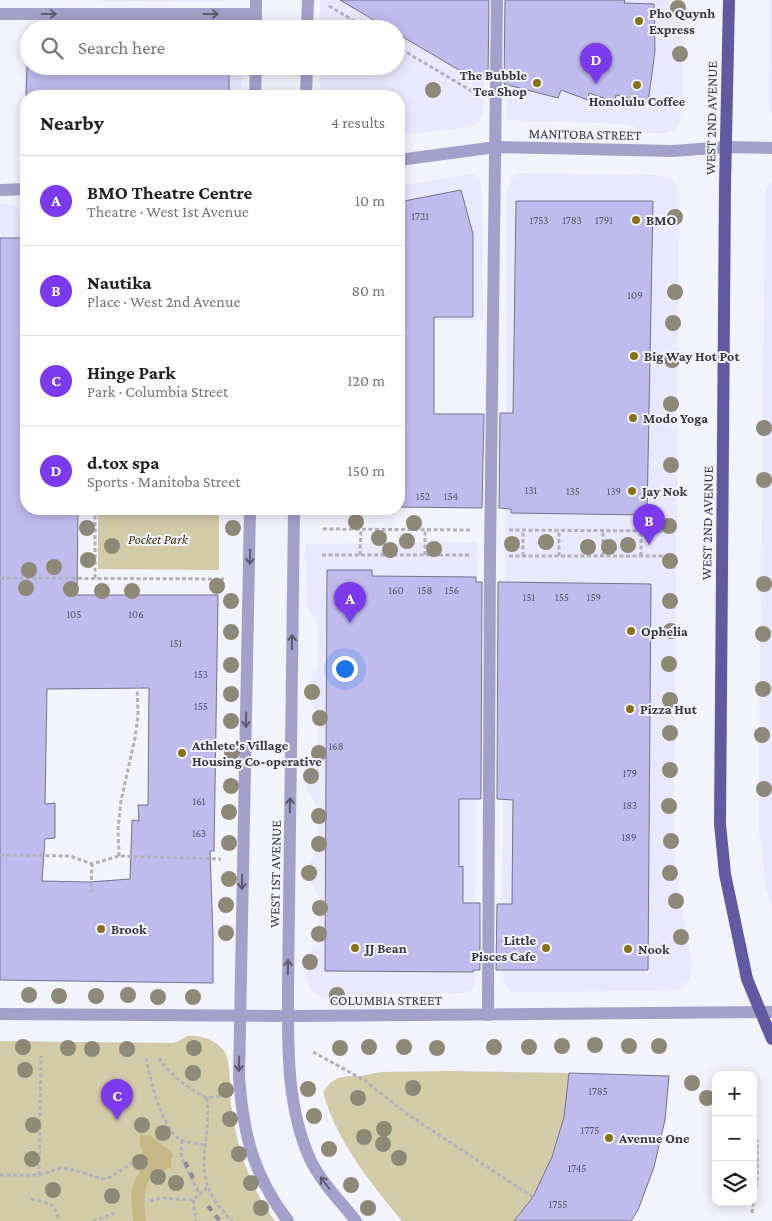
<!DOCTYPE html>
<html lang="en">
<head>
<meta charset="utf-8">
<style>
  :root { --surface:#fff; --page:#f2f2f2; --text:#202124; --muted:#757577; --line:#e0e0e0; --accent:#7c3aed }
  body { margin:0; font-family:"Crimson Pro",serif; background:var(--page); color:var(--text) }
  .controls { position:absolute; right:15px; bottom:15px; display:grid; overflow:hidden; border-radius:10px; box-shadow:0 2px 12px #0003 }
  .controls button { width:45px; height:45px; display:grid; place-items:center; padding:0; border:0; border-bottom:1px solid var(--line); background:var(--surface); color:var(--text); font:25px sans-serif }
  .you { position:absolute; left:344px; top:668px; width:18px; height:18px; margin:-12px; border:4px solid #fff; border-radius:50%; background:#1a73e8; box-shadow:0 0 0 8px #1a73e833 }
  .badge { display:grid; place-items:center; width:32px; height:32px; border-radius:50%; background:var(--accent); color:#fff; font-size:16px; font-weight:700 }
  .pin { position:absolute; translate:-50% -41px; filter:drop-shadow(0 1px 2px #0008) }
  .pin::after { content:''; position:absolute; top:26px; width:18px; height:15px; background:inherit; clip-path:polygon(0 0,100% 0,50% 100%) }
  .list { margin:0; padding:0; list-style:none }
  h2 { display:flex; justify-content:space-between; align-items:center; height:65px; margin:0; padding:0 20px; font-size:21px }
  h2 small { font-size:16px; font-weight:400; color:var(--muted) }
  .list li { display:grid; grid-template-columns:32px 1fr auto; gap:15px; align-items:center; box-sizing:border-box; height:90px; padding:0 20px; border-top:1px solid var(--line) }
  .list b { display:block; font-size:19px; white-space:nowrap }
  .list p { margin:0; font-size:16px; white-space:nowrap; color:var(--muted) }
  .list em { font-size:16px; font-style:normal; color:var(--muted) }
  .icon { flex:none; width:28px; height:28px; fill:none; stroke:currentColor; stroke-width:2; stroke-linecap:round; stroke-linejoin:round }
  .map { position:relative; flex:none; width:772px; height:1221px; overflow:hidden }
  .search { position:absolute; background:var(--surface); box-shadow:0 2px 12px #0003; left:20px; top:20px; width:385px; height:55px; display:flex; align-items:center; gap:12px; box-sizing:border-box; padding:0 18px; border-radius:28px; color:var(--muted); font-size:19px }
  .panel { position:absolute; background:var(--surface); box-shadow:0 2px 12px #0003; left:20px; top:90px; width:385px; height:425px; border-radius:20px }
  .map>svg:first-child { display:block }
  .built { fill:#e9e8fc }
  .green { fill:#d3caa8 }
  .water { fill:#c5b885 }
  .building { fill:#bfbbed; stroke:#747389; fill-rule:evenodd }
  .lines { fill:none; stroke-linecap:round; stroke-linejoin:round }
  .path { stroke:#b3b2bc; stroke-width:3; stroke-dasharray:4 2.5; stroke-linecap:butt }
  .minor { stroke:#a3a0c9; stroke-width:12 }
  .major { stroke:#6259a0; stroke-width:12 }
  .rail { stroke:#8c8c96; stroke-width:4; stroke-dasharray:6 6; stroke-linecap:butt }
  .tree { fill:#8e8976 }
  .oneway { stroke:#5d5c71 }
  .poi-dot { fill:#877315; stroke:#f3f3fd; stroke-width:2 }
  .labels { text-anchor:middle; stroke-width:4; stroke-linejoin:round; paint-order:stroke }
  .number-label { font-size:11px; fill:#5a586c }
  .poi-label { font-size:14px; font-weight:bold; fill:#383741; stroke:#f3f3fd; text-anchor:start }
  .street-label { font-size:14px; fill:#383741; stroke:#f3f3fd }
  .park-label { font-size:14px; font-style:italic; fill:#3c3207; stroke:#f3f3fd }
</style>
</head>
<body>
<div class="map">
<svg width="772" height="1221" viewBox="0 0 772 1221">
  <rect width="100%" height="100%" fill="#f3f3fd"/>
  <!-- built -->
  <g class="built">
    <path d="M 59,0 L 230,0 L 219,2 Z"/>
    <path d="M 320,0 L 485,0 L 483,109 L 479,123 L 472,127 L 399,135 L 399,96 L 320,96 L 320,66 L 396,66 L 396,29 L 320,29 Z"/>
    <path d="M 508,0 L 684,0 L 682,110 L 678,125 L 674,130 L 665,133 L 642,133 L 634,127 L 626,124 L 506,120 Z"/>
    <path d="M 770,0 L 772,0 L 772,117 L 769,107 Z"/>
    <path d="M 25,25 L 227,29 L 29,29 L 29,66 L 242,66 L 242,96 L 26,96 L 26,164 L 24,164 Z"/>
    <path d="M 518,173 L 656,175 L 672,179 L 678,186 L 679,197 L 674,848 L 680,899 L 692,964 L 690,979 L 679,989 L 671,991 L 515,992 L 506,986 L 502,975 L 507,187 Z"/>
    <path d="M 473,174 L 480,180 L 482,192 L 483,320 L 399,320 L 399,186 Z"/>
    <path d="M 772,182 L 772,911 L 766,888 L 759,831 L 759,769 L 765,197 L 766,189 Z"/>
    <path d="M 0,203 L 13,205 L 26,211 L 26,345 L 0,345 Z"/>
    <path d="M 477,542 L 475,981 L 472,990 L 464,993 L 366,994 L 349,1001 L 324,999 L 312,991 L 308,985 L 305,976 L 305,965 L 318,938 L 319,898 L 308,877 L 307,869 L 318,848 L 318,809 L 307,788 L 309,775 L 318,759 L 319,718 L 308,697 L 309,684 L 318,668 L 318,626 L 307,605 L 306,544 Z"/>
  </g>
  <!-- green -->
  <g class="green">
    <path d="M 98,509 L 219,509 L 219,570 L 98,569 Z"/>
    <path d="M 187,1036 C 200,1035 215,1039 224,1051 C 232,1063 229,1089 231,1104 C 236,1145 250,1188 275,1221 L 0,1221 L 0,1041 L 172,1043 L 177,1042 Z"/>
    <path d="M 450,1071 L 569,1073 L 564,1117 L 552,1157 L 533,1197 L 514,1221 L 402,1221 C 370,1182 337,1142 323,1092 L 330,1083 L 338,1078 L 349,1076 L 361,1076 L 381,1072 Z"/>
  </g>
  <!-- water -->
  <path class="water" d="M 140,1134 L 151,1136 L 174,1154 L 171,1159 L 171,1168 C 140,1175 144,1195 146,1221 L 133,1221 L 131,1192 L 136,1178 L 146,1161 L 140,1145 Z"/>
  <!-- building -->
  <g class="building">
    <path d="M 340,0 L 489,0 L 488,79 L 464,73 L 396,33 L 396,29 L 389,29 Z"/>
    <path d="M 505,0 L 625,0 L 624,3 L 654,4 L 655,51 L 648,103 L 616,95 L 615,102 L 589,93 L 588,100 L 561,90 L 558,98 L 504,84 Z"/>
    <path d="M 27,66 L 229,66 L 229,96 L 26,96 Z"/>
    <path d="M 461,190 L 473,234 L 473,317 L 434,317 L 434,414 L 484,414 L 482,508 L 399,507 L 399,202 Z"/>
    <path d="M 516,201 L 653,201 L 647,515 L 511,513 L 511,509 L 499,508 L 500,413 L 513,413 Z"/>
    <path d="M 0,238 L 26,238 L 26,509 L 78,509 L 77,595 L 218,595 L 214,851 L 210,851 L 213,936 L 213,983 L 0,980 ZM 149,688 L 148,805 L 138,805 L 139,821 L 132,820 L 130,879 L 89,882 L 42,881 L 45,839 L 55,838 L 55,803 L 45,804 L 47,689 Z"/>
    <path d="M 327,570 L 372,570 L 372,576 L 476,577 L 476,582 L 482,582 L 481,799 L 459,799 L 459,867 L 463,866 L 463,903 L 480,903 L 480,970 L 473,970 L 473,972 L 325,971 Z"/>
    <path d="M 498,582 L 651,584 L 648,970 L 496,970 L 497,904 L 512,904 L 513,800 L 497,799 Z"/>
    <path d="M 569,1073 L 669,1076 L 665,1120 L 654,1167 L 638,1210 L 631,1221 L 514,1221 L 533,1197 L 552,1157 L 564,1117 Z"/>
  </g>
  <g class="lines">
    <!-- path -->
    <g class="path">
      <path d="M 329,6 L 368,29"/>
      <path d="M 396,46 L 475,93"/>
      <path d="M 323,529 L 470,530"/>
      <path d="M 509,530 L 663,531"/>
      <path d="M 322,555 L 470,555"/>
      <path d="M 360,555 L 361,530"/>
      <path d="M 425,555 L 425,530"/>
      <path d="M 509,556 L 663,556"/>
      <path d="M 523,556 L 523,530"/>
      <path d="M 559,556 L 559,530"/>
      <path d="M 603,556 L 603,530"/>
      <path d="M 641,556 L 641,531"/>
      <path d="M 0,578 L 224,579"/>
      <path d="M 95,578 L 95,509"/>
      <path d="M 0,855 L 70,856 L 92,864 L 119,856 L 221,859"/>
      <path d="M 119,856 L 118,829 L 121,801 L 135,738 L 138,716 L 137,681"/>
      <path d="M 91,893 L 92,864"/>
      <path d="M 313,1052 L 364,1080 L 407,1114 L 533,1197"/>
      <path d="M 146,1058 C 150,1079 162,1129 181,1140 C 187,1143 198,1143 205,1145"/>
      <path d="M 159,1058 C 168,1073 191,1091 207,1098"/>
      <path d="M 220,1096 L 207,1098 C 212,1152 186,1176 232,1221"/>
      <path d="M 182,1140 L 181,1158 L 199,1193"/>
      <path d="M 0,1175 L 39,1175 L 41,1056"/>
      <path d="M 39,1175 L 61,1168 L 74,1170 L 103,1179 L 111,1177 L 132,1163"/>
      <path d="M 31,1199 C 48,1203 55,1202 59,1221"/>
      <path d="M 193,1200 L 196,1221"/>
      <path d="M 150,1201 L 162,1198 L 193,1200 L 207,1188"/>
      <path d="M 752,1213 L 757,1180 L 757,1140"/>
      <path d="M 93,1221 L 116,1213"/>
    </g>
    <!-- minor -->
    <g class="minor">
      <path d="M 0,14 L 256,14"/>
      <path d="M 256,29 L 256,0"/>
      <path d="M 307,29 L 308,0"/>
      <path d="M 255,96 L 256,66"/>
      <path d="M 306,96 L 307,66"/>
      <path d="M 399,160 L 496,147 L 673,151 L 726,147 L 772,148"/>
      <path d="M 0,190 L 26,189"/>
      <path d="M 250,509 L 239,1077 C 243,1133 253,1175 288,1221"/>
      <path d="M 294,509 L 288,988 C 288,1046 286,1105 310,1159 C 321,1182 340,1201 356,1221"/>
      <path d="M 0,1014 L 288,1016 L 772,1012"/>
      <path d="M 488,1015 L 490,555 L 497,0"/>
    </g>
    <!-- major -->
    <path class="major" d="M 729,0 L 725,186 L 720,824 L 725,874 L 747,979 L 772,1039"/>
    <!-- rail -->
    <g class="rail">
      <path d="M 185,1162 L 195,1182"/>
      <path d="M 208,1206 L 220,1221"/>
    </g>
  </g>
  <!-- trees -->
  <g class="tree">
    <circle cx="678" cy="8" r="8"/>
    <circle cx="680" cy="54" r="8"/>
    <circle cx="433" cy="90" r="8"/>
    <circle cx="675" cy="217" r="8"/>
    <circle cx="675" cy="292" r="8"/>
    <circle cx="673" cy="323" r="8"/>
    <circle cx="672" cy="360" r="8"/>
    <circle cx="671" cy="404" r="8"/>
    <circle cx="764" cy="428" r="8"/>
    <circle cx="671" cy="465" r="8"/>
    <circle cx="764" cy="480" r="8"/>
    <circle cx="356" cy="522" r="8"/>
    <circle cx="414" cy="523" r="8"/>
    <circle cx="669" cy="526" r="8"/>
    <circle cx="87" cy="528" r="8"/>
    <circle cx="233" cy="528" r="8"/>
    <circle cx="379" cy="538" r="8"/>
    <circle cx="407" cy="541" r="8"/>
    <circle cx="546" cy="542" r="8"/>
    <circle cx="512" cy="544" r="8"/>
    <circle cx="628" cy="545" r="8"/>
    <circle cx="112" cy="546" r="8"/>
    <circle cx="588" cy="547" r="8"/>
    <circle cx="609" cy="547" r="8"/>
    <circle cx="434" cy="549" r="8"/>
    <circle cx="390" cy="550" r="8"/>
    <circle cx="88" cy="560" r="8"/>
    <circle cx="670" cy="561" r="8"/>
    <circle cx="54" cy="567" r="8"/>
    <circle cx="29" cy="570" r="8"/>
    <circle cx="764" cy="584" r="8"/>
    <circle cx="217" cy="586" r="8"/>
    <circle cx="26" cy="588" r="8"/>
    <circle cx="71" cy="589" r="8"/>
    <circle cx="102" cy="591" r="8"/>
    <circle cx="132" cy="591" r="8"/>
    <circle cx="231" cy="601" r="8"/>
    <circle cx="670" cy="601" r="8"/>
    <circle cx="671" cy="631" r="8"/>
    <circle cx="231" cy="632" r="8"/>
    <circle cx="763" cy="634" r="8"/>
    <circle cx="669" cy="664" r="8"/>
    <circle cx="231" cy="665" r="8"/>
    <circle cx="763" cy="689" r="8"/>
    <circle cx="312" cy="692" r="8"/>
    <circle cx="231" cy="694" r="8"/>
    <circle cx="670" cy="700" r="8"/>
    <circle cx="320" cy="718" r="8"/>
    <circle cx="231" cy="721" r="8"/>
    <circle cx="670" cy="733" r="8"/>
    <circle cx="762" cy="735" r="8"/>
    <circle cx="232" cy="752" r="8"/>
    <circle cx="319" cy="753" r="8"/>
    <circle cx="670" cy="770" r="8"/>
    <circle cx="311" cy="776" r="8"/>
    <circle cx="231" cy="786" r="8"/>
    <circle cx="764" cy="789" r="8"/>
    <circle cx="669" cy="806" r="8"/>
    <circle cx="229" cy="812" r="8"/>
    <circle cx="319" cy="816" r="8"/>
    <circle cx="671" cy="841" r="8"/>
    <circle cx="229" cy="843" r="8"/>
    <circle cx="319" cy="844" r="8"/>
    <circle cx="309" cy="873" r="8"/>
    <circle cx="670" cy="873" r="8"/>
    <circle cx="229" cy="879" r="8"/>
    <circle cx="676" cy="901" r="8"/>
    <circle cx="226" cy="905" r="8"/>
    <circle cx="320" cy="908" r="8"/>
    <circle cx="226" cy="933" r="8"/>
    <circle cx="319" cy="934" r="8"/>
    <circle cx="681" cy="937" r="8"/>
    <circle cx="310" cy="962" r="8"/>
    <circle cx="29" cy="995" r="8"/>
    <circle cx="128" cy="995" r="8"/>
    <circle cx="337" cy="995" r="8"/>
    <circle cx="59" cy="996" r="8"/>
    <circle cx="96" cy="996" r="8"/>
    <circle cx="158" cy="997" r="8"/>
    <circle cx="193" cy="997" r="8"/>
    <circle cx="595" cy="1045" r="8"/>
    <circle cx="562" cy="1046" r="8"/>
    <circle cx="629" cy="1046" r="8"/>
    <circle cx="659" cy="1046" r="8"/>
    <circle cx="23" cy="1047" r="8"/>
    <circle cx="369" cy="1047" r="8"/>
    <circle cx="404" cy="1047" r="8"/>
    <circle cx="494" cy="1047" r="8"/>
    <circle cx="529" cy="1047" r="8"/>
    <circle cx="68" cy="1048" r="8"/>
    <circle cx="194" cy="1048" r="8"/>
    <circle cx="340" cy="1048" r="8"/>
    <circle cx="437" cy="1048" r="8"/>
    <circle cx="92" cy="1049" r="8"/>
    <circle cx="127" cy="1049" r="8"/>
    <circle cx="25" cy="1070" r="8"/>
    <circle cx="193" cy="1073" r="8"/>
    <circle cx="692" cy="1083" r="8"/>
    <circle cx="413" cy="1088" r="8"/>
    <circle cx="308" cy="1089" r="8"/>
    <circle cx="226" cy="1090" r="8"/>
    <circle cx="358" cy="1098" r="8"/>
    <circle cx="707" cy="1098" r="8"/>
    <circle cx="314" cy="1116" r="8"/>
    <circle cx="230" cy="1119" r="8"/>
    <circle cx="33" cy="1125" r="8"/>
    <circle cx="142" cy="1125" r="8"/>
    <circle cx="384" cy="1129" r="8"/>
    <circle cx="163" cy="1133" r="8"/>
    <circle cx="364" cy="1137" r="8"/>
    <circle cx="383" cy="1144" r="8"/>
    <circle cx="329" cy="1149" r="8"/>
    <circle cx="239" cy="1154" r="8"/>
    <circle cx="399" cy="1158" r="8"/>
    <circle cx="32" cy="1159" r="8"/>
    <circle cx="140" cy="1162" r="8"/>
    <circle cx="158" cy="1177" r="8"/>
    <circle cx="176" cy="1183" r="8"/>
    <circle cx="251" cy="1183" r="8"/>
    <circle cx="351" cy="1185" r="8"/>
    <circle cx="53" cy="1190" r="8"/>
    <circle cx="112" cy="1196" r="8"/>
    <circle cx="261" cy="1208" r="8"/>
    <circle cx="368" cy="1208" r="8"/>
  </g>
  <!-- one-way arrows -->
  <defs><path id="oneway-shaft" d="M-6 0H5M1.5-3L5.5 0L1.5 3" fill="none" stroke-width="1.6" stroke-linecap="round" stroke-linejoin="round" transform="scale(1.25)"/></defs>
  <g class="oneway">
    <use href="#oneway-shaft" transform="translate(49 14)"/>
    <use href="#oneway-shaft" transform="translate(211 14)"/>
    <use href="#oneway-shaft" transform="translate(250 557) rotate(91)"/>
    <use href="#oneway-shaft" transform="translate(292 642) rotate(-89)"/>
    <use href="#oneway-shaft" transform="translate(246 720) rotate(91)"/>
    <use href="#oneway-shaft" transform="translate(290 805) rotate(-89)"/>
    <use href="#oneway-shaft" transform="translate(242 882) rotate(91)"/>
    <use href="#oneway-shaft" transform="translate(288 967) rotate(-89)"/>
    <use href="#oneway-shaft" transform="translate(239 1064) rotate(91)"/>
    <use href="#oneway-shaft" transform="translate(325 1183) rotate(-127)"/>
  </g>
  <!-- markers -->
  <g class="poi-dot">
    <circle cx="639" cy="21" r="5"/>
    <circle cx="537" cy="83" r="5"/>
    <circle cx="637" cy="85" r="5"/>
    <circle cx="636" cy="220" r="5"/>
    <circle cx="634" cy="356" r="5"/>
    <circle cx="633" cy="418" r="5"/>
    <circle cx="632" cy="491" r="5"/>
    <circle cx="631" cy="631" r="5"/>
    <circle cx="630" cy="709" r="5"/>
    <circle cx="182" cy="753" r="5"/>
    <circle cx="101" cy="929" r="5"/>
    <circle cx="355" cy="948" r="5"/>
    <circle cx="546" cy="948" r="5"/>
    <circle cx="628" cy="949" r="5"/>
    <circle cx="609" cy="1138" r="5"/>
  </g>
  <g class="labels">
    <!-- number labels -->
    <g class="number-label">
      <text x="420" y="220">1721</text>
      <text x="539" y="224">1753</text>
      <text x="572" y="224">1783</text>
      <text x="604" y="224">1791</text>
      <text x="635" y="299">109</text>
      <text x="531" y="494">131</text>
      <text x="573" y="495">135</text>
      <text x="614" y="495">139</text>
      <text x="423" y="500">152</text>
      <text x="451" y="500">154</text>
      <text x="396" y="594">160</text>
      <text x="425" y="594">158</text>
      <text x="452" y="594">156</text>
      <text x="529" y="601">151</text>
      <text x="562" y="601">155</text>
      <text x="594" y="601">159</text>
      <text x="74" y="618">105</text>
      <text x="136" y="618">106</text>
      <text x="176" y="647">151</text>
      <text x="201" y="678">153</text>
      <text x="201" y="710">155</text>
      <text x="336" y="750">168</text>
      <text x="630" y="777">179</text>
      <text x="199" y="805">161</text>
      <text x="630" y="809">183</text>
      <text x="199" y="837">163</text>
      <text x="629" y="841">189</text>
      <text x="598" y="1095">1785</text>
      <text x="590" y="1134">1775</text>
      <text x="577" y="1172">1745</text>
      <text x="558" y="1208">1755</text>
    </g>
    <!-- poi labels -->
    <g class="poi-label">
      <text x="649" y="18">Pho Quynh<tspan x="649" dy="16">Express</tspan></text>
      <text x="527" y="80" text-anchor="end">The Bubble<tspan x="527" dy="16">Tea Shop</tspan></text>
      <text x="637" y="106" text-anchor="middle">Honolulu Coffee</text>
      <text x="646" y="225">BMO</text>
      <text x="644" y="361">Big Way Hot Pot</text>
      <text x="643" y="423">Modo Yoga</text>
      <text x="642" y="496">Jay Nok</text>
      <text x="641" y="636">Ophelia</text>
      <text x="640" y="714">Pizza Hut</text>
      <text x="192" y="750">Athlete's Village<tspan x="192" dy="16">Housing Co-operative</tspan></text>
      <text x="111" y="934">Brook</text>
      <text x="536" y="945" text-anchor="end">Little<tspan x="536" dy="16">Pisces Cafe</tspan></text>
      <text x="365" y="953">JJ Bean</text>
      <text x="638" y="954">Nook</text>
      <text x="619" y="1143">Avenue One</text>
    </g>
    <!-- street labels -->
    <g class="street-label">
      <text transform="translate(711 118) rotate(-89)" y="5">WEST 2ND AVENUE</text>
      <text transform="translate(585 134) rotate(1)" y="5">MANITOBA STREET</text>
      <text transform="translate(707 523) rotate(-89)" y="5">WEST 2ND AVENUE</text>
      <text transform="translate(275 874) rotate(-89)" y="5">WEST 1ST AVENUE</text>
      <text x="386" y="1005">COLUMBIA STREET</text>
    </g>
    <!-- park labels -->
    <g class="park-label">
      <text x="158" y="544">Pocket Park</text>
    </g>
  </g>
</svg>
<div class="controls">
<button>+</button>
<button>−</button>
<button><svg class="icon" aria-label="layers" viewBox="0 0 24 24"><path d="M12 4l9 5-9 5-9-5zM3 14l9 5 9-5"/></svg></button>
</div>
<div class="you"></div>
<div class="pin badge" style="left:350px;top:623px">A</div>
<div class="pin badge" style="left:649px;top:545px">B</div>
<div class="pin badge" style="left:117px;top:1120px">C</div>
<div class="pin badge" style="left:596px;top:84px">D</div>
<div class="search"><svg class="icon" aria-label="search" viewBox="0 0 24 24"><circle cx="10" cy="10" r="6"/><path d="M15 15l6 6"/></svg>Search here</div>
<section class="panel">
<h2>Nearby<small>4 results</small></h2>
<ul class="list">
<li><span class="badge">A</span><div><b>BMO Theatre Centre</b><p>Theatre · West 1st Avenue</p></div><em>10 m</em></li>
<li><span class="badge">B</span><div><b>Nautika</b><p>Place · West 2nd Avenue</p></div><em>80 m</em></li>
<li><span class="badge">C</span><div><b>Hinge Park</b><p>Park · Columbia Street</p></div><em>120 m</em></li>
<li><span class="badge">D</span><div><b>d.tox spa</b><p>Sports · Manitoba Street</p></div><em>150 m</em></li>
</ul>
</section>
</div>
</body>
</html>
